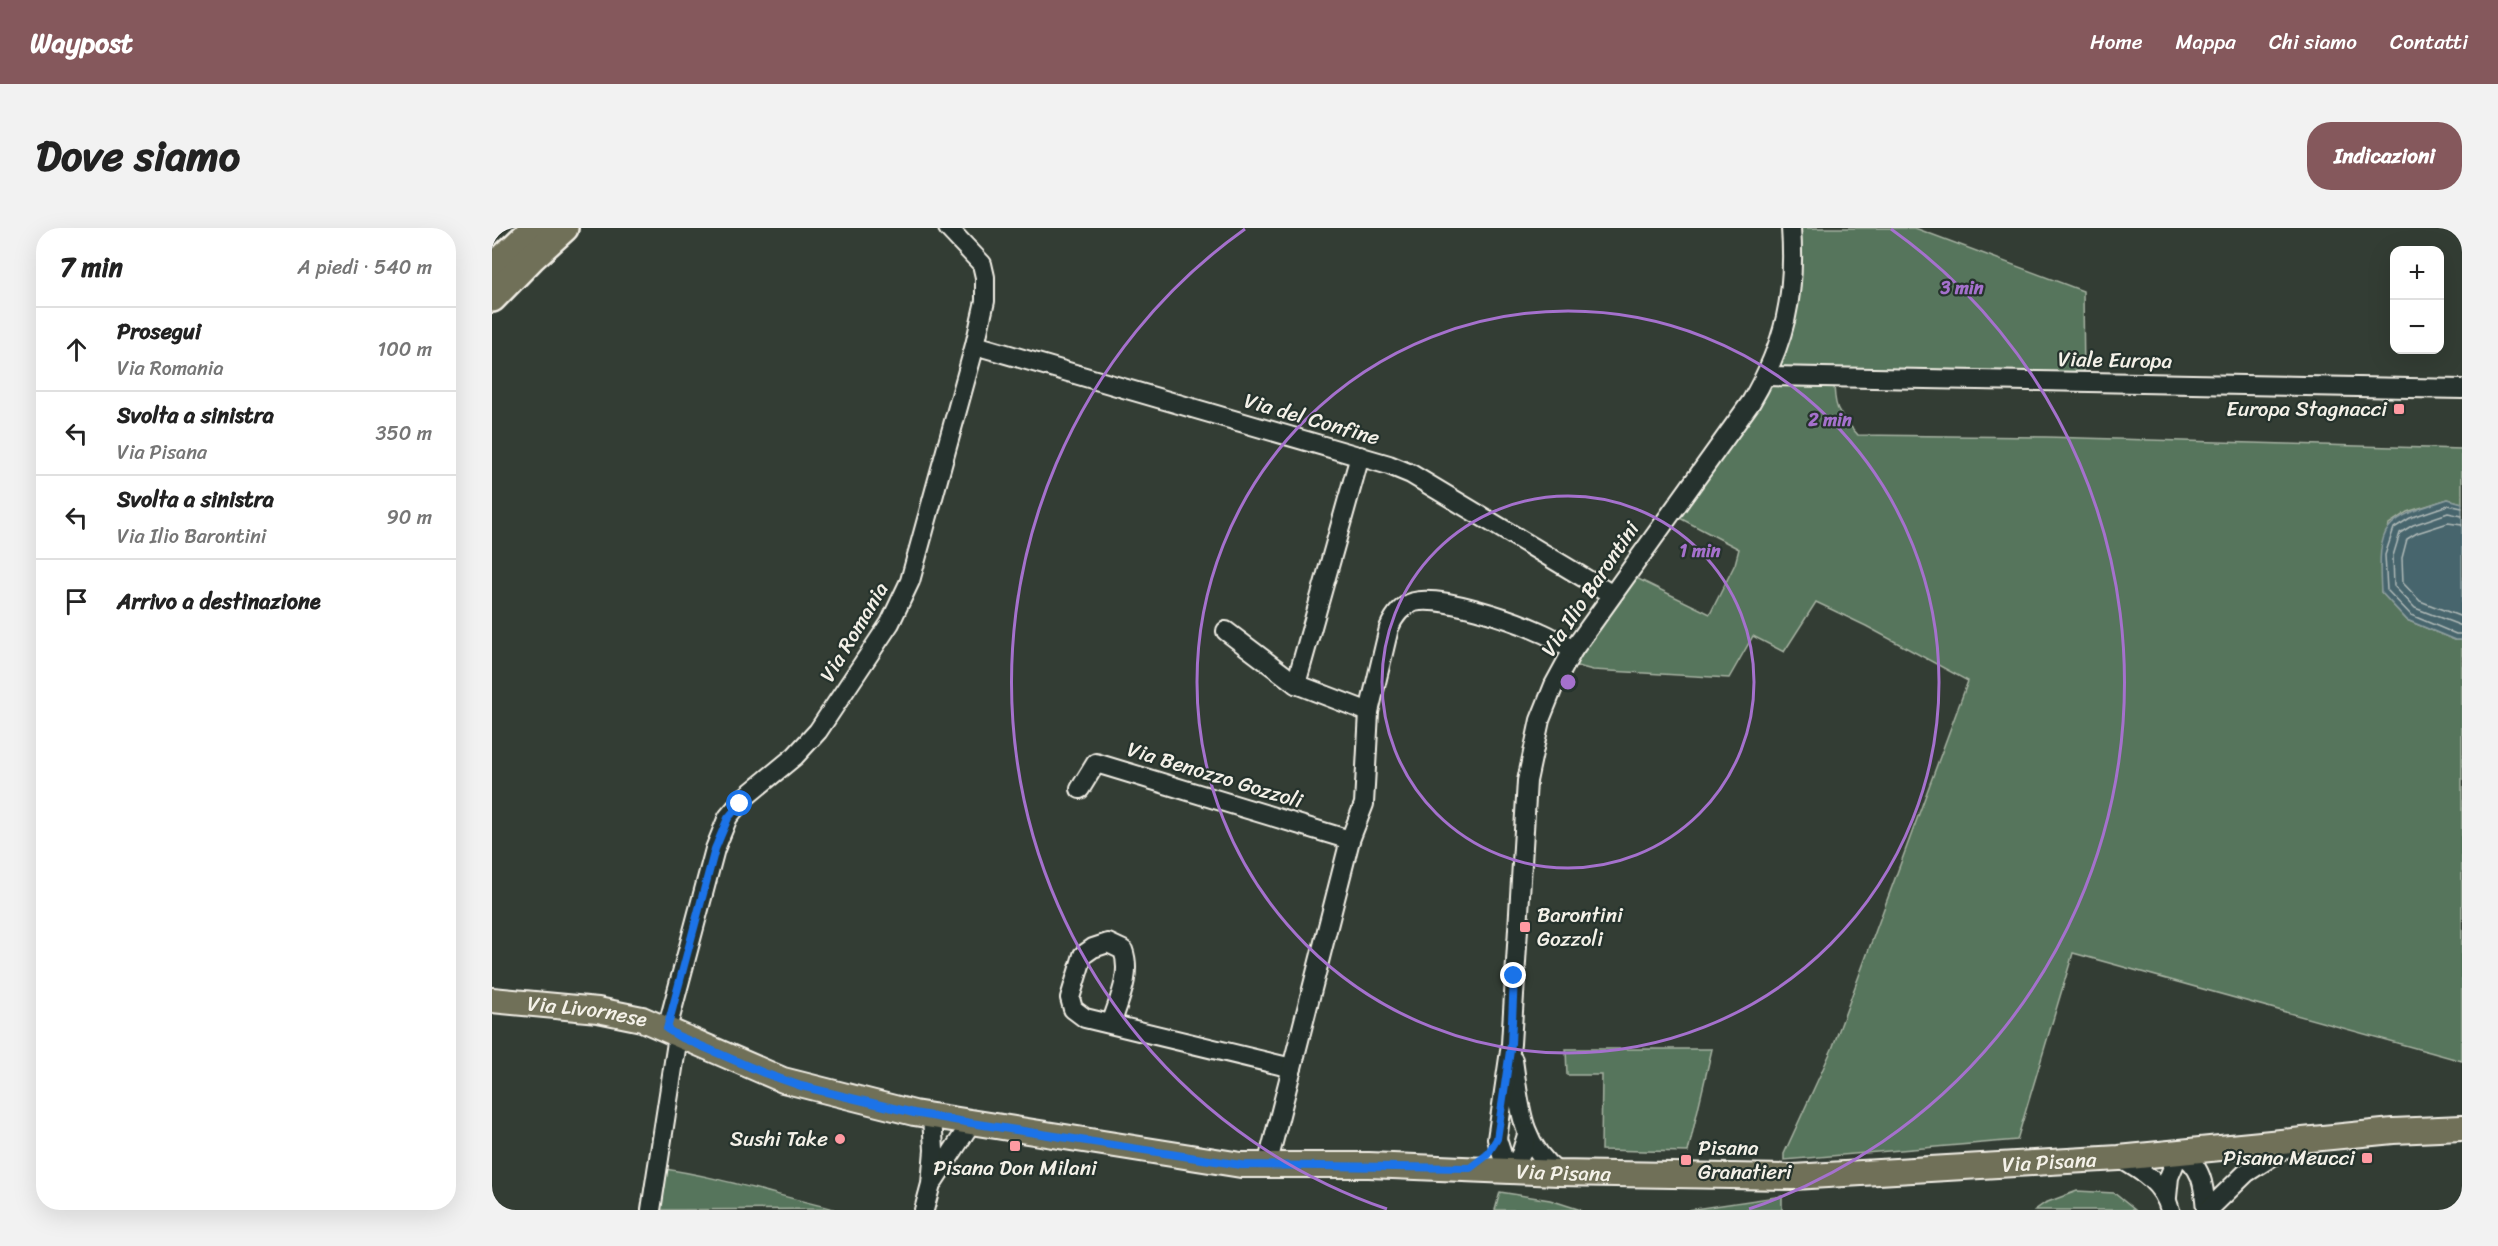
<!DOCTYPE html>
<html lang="it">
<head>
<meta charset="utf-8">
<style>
  :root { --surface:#fff; --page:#f2f2f2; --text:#222; --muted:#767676; --line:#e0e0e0; --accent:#85585c }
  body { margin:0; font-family:Sriracha,sans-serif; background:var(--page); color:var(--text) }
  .controls { position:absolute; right:18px; top:18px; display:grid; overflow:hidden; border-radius:12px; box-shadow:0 6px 24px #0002 }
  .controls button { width:54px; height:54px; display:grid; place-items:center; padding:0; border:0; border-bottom:2px solid var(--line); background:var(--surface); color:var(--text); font:30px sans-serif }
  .stop { position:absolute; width:18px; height:18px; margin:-14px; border:4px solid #1a73e8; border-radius:50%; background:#fff }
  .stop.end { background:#1a73e8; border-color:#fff; box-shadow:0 2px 6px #0008 }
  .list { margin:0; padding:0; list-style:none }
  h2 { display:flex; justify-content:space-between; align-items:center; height:78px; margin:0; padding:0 24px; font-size:26px }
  h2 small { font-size:20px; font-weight:400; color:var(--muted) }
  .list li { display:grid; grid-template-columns:39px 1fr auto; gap:18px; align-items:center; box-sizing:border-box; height:84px; padding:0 24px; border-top:2px solid var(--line) }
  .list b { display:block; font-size:22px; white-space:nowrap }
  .list p { margin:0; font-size:20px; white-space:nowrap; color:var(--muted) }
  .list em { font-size:20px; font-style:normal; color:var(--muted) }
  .icon { flex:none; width:33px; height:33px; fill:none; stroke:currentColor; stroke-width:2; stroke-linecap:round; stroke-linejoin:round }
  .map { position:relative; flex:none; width:1970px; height:982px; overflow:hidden; border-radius:24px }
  header { display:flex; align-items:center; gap:36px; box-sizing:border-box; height:84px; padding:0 30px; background:var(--accent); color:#fff }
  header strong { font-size:28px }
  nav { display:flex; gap:33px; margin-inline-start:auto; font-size:21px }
  .intro { display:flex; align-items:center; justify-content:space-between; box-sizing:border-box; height:144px; padding:0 36px }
  h1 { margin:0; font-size:42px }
  .button { padding:15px 27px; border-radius:24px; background:var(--accent); color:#fff; font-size:21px; font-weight:700 }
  main { display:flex; gap:36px; padding:0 36px }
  aside { flex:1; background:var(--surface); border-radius:24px; box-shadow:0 6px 24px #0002 }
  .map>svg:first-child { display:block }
  .green { fill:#57745c; stroke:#a6b2a2; stroke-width:1.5 }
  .water { fill:#47656d; stroke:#8c9d9e; stroke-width:1.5 }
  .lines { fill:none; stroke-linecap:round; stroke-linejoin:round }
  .shore { stroke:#afb9b7; stroke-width:1.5 }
  .minor-casing { stroke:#f4f1e8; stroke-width:22 }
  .major-casing { stroke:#f4f1e8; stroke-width:28 }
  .highway-casing { stroke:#f4f1e8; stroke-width:32 }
  .minor { stroke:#26332d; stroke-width:18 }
  .major { stroke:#706f59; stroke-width:24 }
  .highway { stroke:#706f59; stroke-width:27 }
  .route { stroke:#1a73e8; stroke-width:8 }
  .ring { fill:none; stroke:#a571cd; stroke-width:3 }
  .poi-dot { fill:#ff9aa2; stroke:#26332d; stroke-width:2 }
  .labels { text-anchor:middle; stroke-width:4.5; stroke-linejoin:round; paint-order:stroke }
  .street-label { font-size:21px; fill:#f4f1e8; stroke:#26332d }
  .poi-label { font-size:21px; fill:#f4f1e8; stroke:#26332d; text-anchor:end }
  .centre { fill:#a571cd; stroke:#26332d; stroke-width:3 }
  .ring-label { font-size:18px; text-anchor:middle; font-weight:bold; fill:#a571cd; stroke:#26332d; stroke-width:4.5; stroke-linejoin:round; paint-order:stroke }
</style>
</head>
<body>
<header>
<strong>Waypost</strong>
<nav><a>Home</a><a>Mappa</a><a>Chi siamo</a><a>Contatti</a></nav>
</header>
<div class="intro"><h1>Dove siamo</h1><a class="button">Indicazioni</a></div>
<main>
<aside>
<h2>7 min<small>A piedi · 540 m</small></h2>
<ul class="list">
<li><svg class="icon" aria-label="ahead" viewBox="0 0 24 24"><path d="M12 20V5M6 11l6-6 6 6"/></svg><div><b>Prosegui</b><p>Via Romania</p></div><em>100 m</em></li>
<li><svg class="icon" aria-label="left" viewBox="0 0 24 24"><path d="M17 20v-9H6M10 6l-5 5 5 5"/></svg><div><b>Svolta a sinistra</b><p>Via Pisana</p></div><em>350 m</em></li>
<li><svg class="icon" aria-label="left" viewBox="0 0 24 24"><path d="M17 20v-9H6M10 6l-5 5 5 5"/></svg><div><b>Svolta a sinistra</b><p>Via Ilio Barontini</p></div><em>90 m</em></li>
<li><svg class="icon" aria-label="arrive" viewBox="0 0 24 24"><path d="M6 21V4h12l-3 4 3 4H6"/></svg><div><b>Arrivo a destinazione</b></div></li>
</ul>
</aside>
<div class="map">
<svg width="1970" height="982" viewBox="0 0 1970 982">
  <rect width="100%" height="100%" fill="#333d34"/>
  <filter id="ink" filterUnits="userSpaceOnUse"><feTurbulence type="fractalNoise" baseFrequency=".0167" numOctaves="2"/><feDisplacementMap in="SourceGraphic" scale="12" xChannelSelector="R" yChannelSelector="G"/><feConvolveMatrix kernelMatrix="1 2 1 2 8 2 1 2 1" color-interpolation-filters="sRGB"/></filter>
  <g filter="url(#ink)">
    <!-- green -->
    <g class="green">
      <path d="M 1299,0 L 1423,0 L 1591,63 L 1592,154 L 1342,150 C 1342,182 1345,183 1366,207 L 1555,209 L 1970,221 L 1970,275 L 1956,271 L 1915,284 L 1897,296 L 1889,364 L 1915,392 L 1963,412 L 1970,412 L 1970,833 L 1581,725 L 1525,912 L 1292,932 L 1292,926 L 1340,821 L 1476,453 L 1374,398 L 1324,374 L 1292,424 L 1261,408 L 1237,450 L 1101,442 L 1073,435 L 1134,345 L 1218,386 L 1243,336 L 1247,321 L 1178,285 L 1288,118 Z"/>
      <path d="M 1074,821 L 1220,821 L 1196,924 L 1109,922 L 1110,847 L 1075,847 Z"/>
      <path d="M 166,940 C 225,948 283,967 342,981 L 159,982 Z"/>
      <path d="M 1585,963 L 1622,965 L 1643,982 L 1543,982 L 1553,975 Z"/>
      <path d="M 1008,964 L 1058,972 L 1089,982 L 1003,982 Z"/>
      <path d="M 1290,968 L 1290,982 L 1196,982 Z"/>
    </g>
    <!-- water -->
    <path class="water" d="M 1956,271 L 1970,275 L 1970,412 L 1963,412 L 1915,392 L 1889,364 C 1885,294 1892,292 1956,271 Z"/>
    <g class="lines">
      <!-- shore -->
      <g class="shore">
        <path d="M 1970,280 L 1956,277 L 1918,290 L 1902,300 L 1893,327 L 1895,362 L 1919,387 L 1964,406 L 1970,406"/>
        <path d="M 1970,288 L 1956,285 L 1921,297 L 1908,305 L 1901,328 L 1902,358 L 1923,380 L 1970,398"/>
        <path d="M 1970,297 L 1956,295 L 1925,305 L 1915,311 L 1910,330 L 1911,355 L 1928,373 L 1970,389"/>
      </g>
      <defs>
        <g id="minor">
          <path d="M 483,117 L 897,237 L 919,246 L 1119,366"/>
          <path d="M 1274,148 L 1970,161"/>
          <path d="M 868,228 L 804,456 L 877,484"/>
          <path d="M 734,403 L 804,456"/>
          <path d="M 588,561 L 604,535 L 858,612"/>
          <path d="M 619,796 C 627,772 640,746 631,722 L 616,715 L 601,720 L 591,727 L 578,770 L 581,781 L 593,790 L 800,840"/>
          <path d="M 175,801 L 223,621 L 236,589 L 252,570 L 303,528 L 326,503 L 398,395 L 418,353 L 483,117 L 493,73 L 493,49 L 490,36 L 456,0"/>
          <path d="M 1021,832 C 1028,878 1028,915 1066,945"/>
          <path d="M 1035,907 L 1029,926 L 1019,943 L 1012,933 L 1005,911 L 1019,816 L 1035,553 L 1048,492 L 1062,457 L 1081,422 L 1259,174 C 1293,116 1304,67 1299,0"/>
          <path d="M 778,926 L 858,612 L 872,576 L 877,484 L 897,400 C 902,388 909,378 922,374 C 948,367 1022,392 1048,404 C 1059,408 1070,416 1081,422"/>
          <path d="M 1627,930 C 1650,943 1671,955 1678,982"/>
          <path d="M 442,952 L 479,895"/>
          <path d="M 1675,969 L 1677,949 L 1687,925 C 1710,937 1712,957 1714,982"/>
          <path d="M 159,982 L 186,808"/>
          <path d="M 432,982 L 439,956 L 442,922 L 440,888"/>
          <path d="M 1716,982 L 1754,945 L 1803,914"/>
        </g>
        <g id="major">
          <path id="s1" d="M 0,772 L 106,782 L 150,791 L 291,852 L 422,885 L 749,937 L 877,937 L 1066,945 L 1301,949 L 1627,930 L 1901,903 L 1970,900"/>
        </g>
        <g id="highway">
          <path d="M 0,41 L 43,0"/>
          <path d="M 0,70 L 39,30 L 72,0"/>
        </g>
      </defs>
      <!-- minor casing -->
      <use href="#minor" class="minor-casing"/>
      <!-- major casing -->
      <use href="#major" class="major-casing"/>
      <!-- highway casing -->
      <use href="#highway" class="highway-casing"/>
      <!-- minor -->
      <use href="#minor" class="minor"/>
      <!-- major -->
      <use href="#major" class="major"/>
      <!-- highway -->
      <use href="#highway" class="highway"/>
    </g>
  </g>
  <g class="lines" filter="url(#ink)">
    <!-- route -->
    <path class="route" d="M 248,576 L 236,590 L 223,621 L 175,801 L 186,808 L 272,845 L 309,858 L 422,885 L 479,895 L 749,937 L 978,940 L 995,927 L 1005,911 L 1019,816 L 1022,748"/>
  </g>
  <!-- distance rings -->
  <g class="ring">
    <circle cx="1076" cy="454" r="186"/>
    <circle cx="1076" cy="454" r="371"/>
    <path d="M895 981A557 557 0 0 1 753 1M1399 1A557 557 0 0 1 1257 981"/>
  </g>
  <!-- markers -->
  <g class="poi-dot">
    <rect x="1901" y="175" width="12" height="12" rx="3"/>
    <rect x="1027" y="693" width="12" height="12" rx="3"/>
    <circle cx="348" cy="911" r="6"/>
    <rect x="517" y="912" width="12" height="12" rx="3"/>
    <rect x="1869" y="924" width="12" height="12" rx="3"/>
    <rect x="1188" y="926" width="12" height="12" rx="3"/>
  </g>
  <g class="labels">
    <!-- street labels -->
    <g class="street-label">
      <text transform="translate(1623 132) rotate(1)" y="7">Viale Europa</text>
      <text transform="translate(820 191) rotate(16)" y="7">Via del Confine</text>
      <text transform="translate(1098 361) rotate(-56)" y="7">Via Ilio Barontini</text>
      <text transform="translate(362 404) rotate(-59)" y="7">Via Romania</text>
      <text transform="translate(723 547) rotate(17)" y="7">Via Benozzo Gozzoli</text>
      <text dy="7" stroke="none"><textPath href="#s1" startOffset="96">Via Livornese</textPath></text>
      <text dy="7" stroke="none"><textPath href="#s1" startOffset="1580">Via Pisana</textPath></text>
      <text dy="7" stroke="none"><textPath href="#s1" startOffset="1094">Via Pisana</textPath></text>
    </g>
    <!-- poi labels -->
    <g class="poi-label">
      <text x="1895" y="188">Europa Stagnacci</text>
      <text x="1045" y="694" text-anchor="start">Barontini<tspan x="1045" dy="24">Gozzoli</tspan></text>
      <text x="336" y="918">Sushi Take</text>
      <text x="1206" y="927" text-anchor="start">Pisana<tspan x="1206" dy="24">Granatieri</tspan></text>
      <text x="1863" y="937">Pisana Meucci</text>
      <text x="523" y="947" text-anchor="middle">Pisana Don Milani</text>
    </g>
  </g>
  <circle cx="1076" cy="454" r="9" class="centre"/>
  <g class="ring-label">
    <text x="1470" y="66">3 min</text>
    <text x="1338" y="198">2 min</text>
    <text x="1208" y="329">1 min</text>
  </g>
</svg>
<div class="controls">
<button>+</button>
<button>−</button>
</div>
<div class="stop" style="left:248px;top:576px"></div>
<div class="stop end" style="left:1022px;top:748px"></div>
</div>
</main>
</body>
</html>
